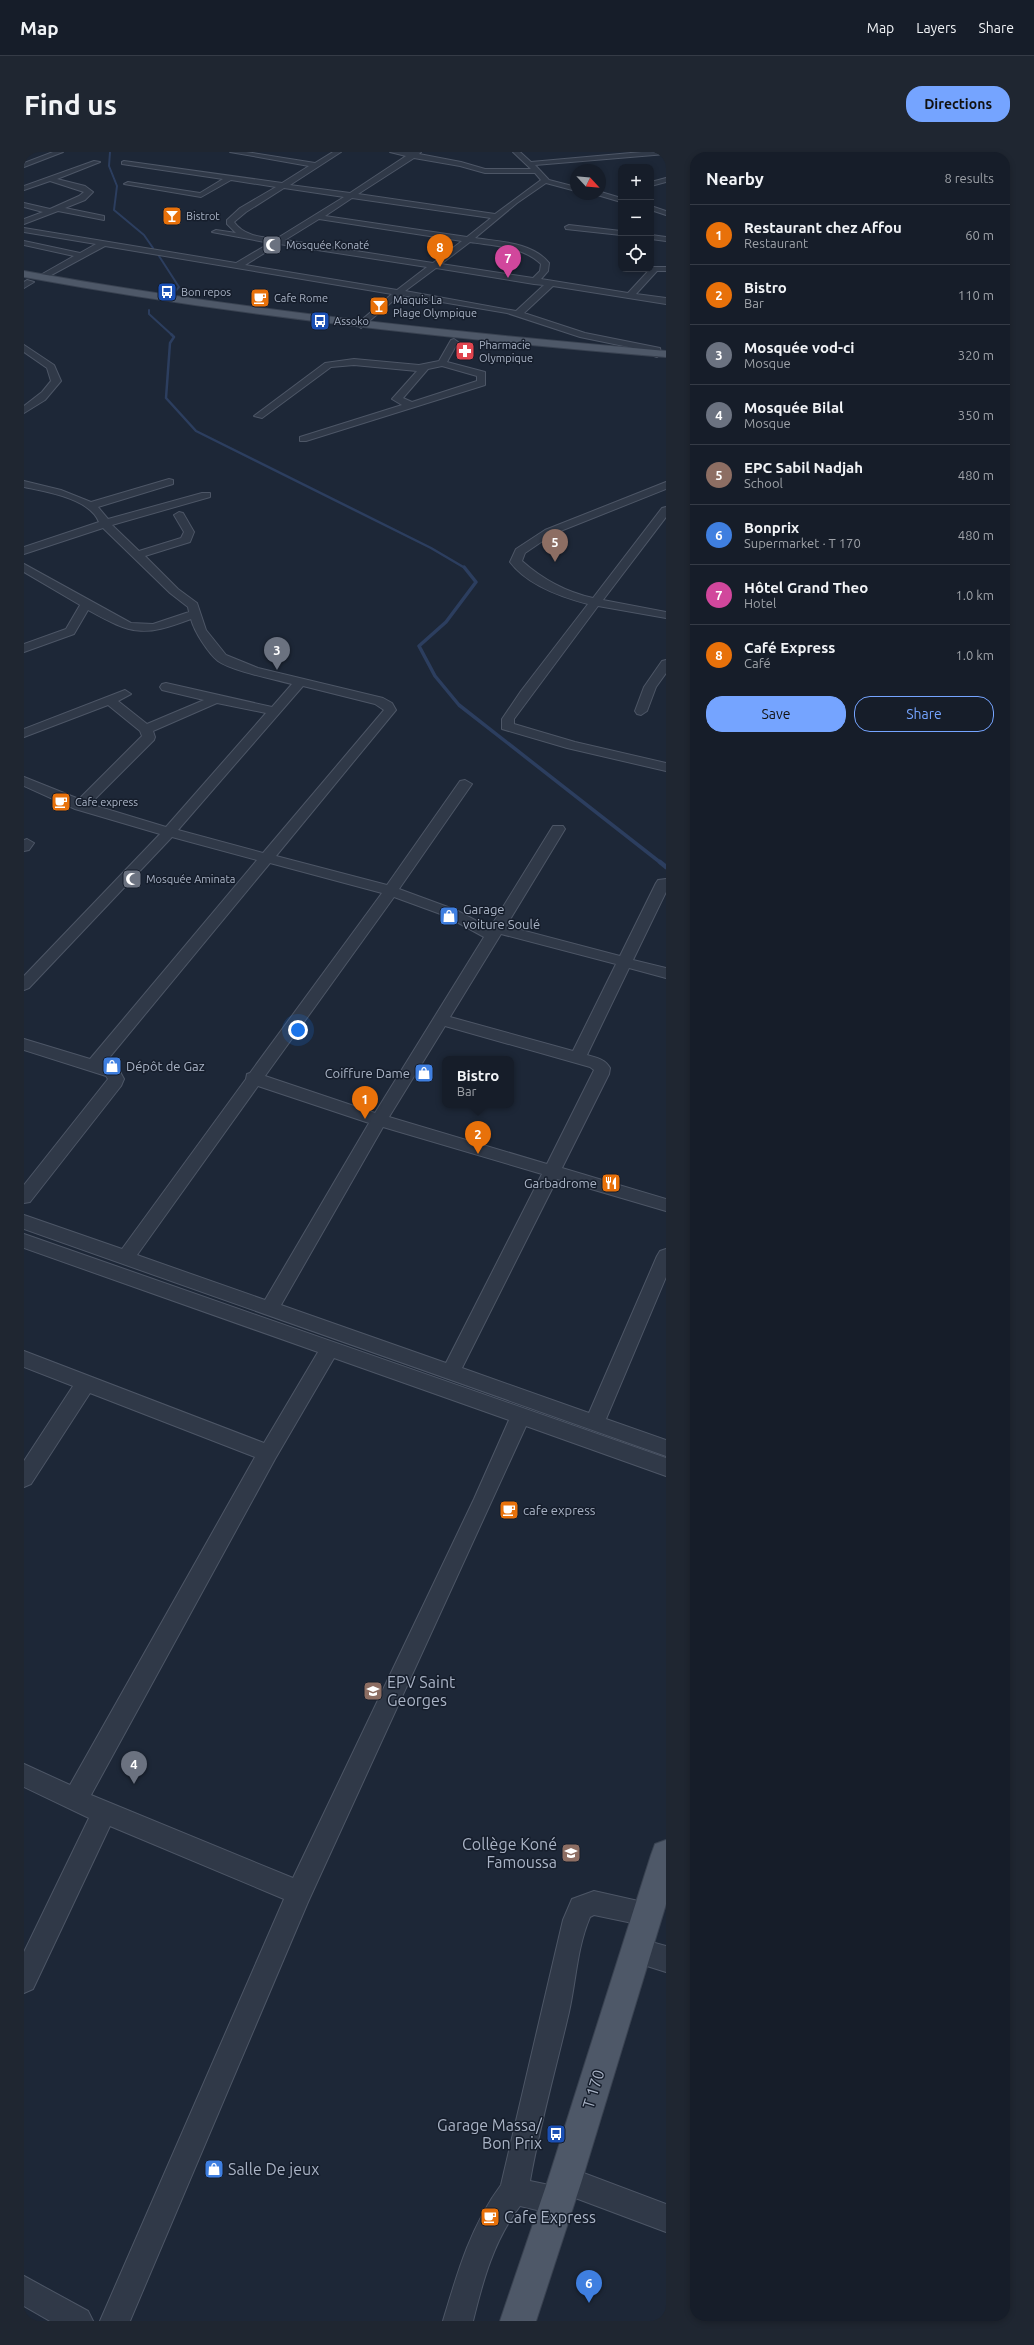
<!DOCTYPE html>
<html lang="en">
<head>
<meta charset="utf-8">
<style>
  :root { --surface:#161d29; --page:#1f2631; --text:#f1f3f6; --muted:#9ea2a8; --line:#353b46; --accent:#75a4ff }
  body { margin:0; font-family:Ubuntu,sans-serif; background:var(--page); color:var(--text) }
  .controls { position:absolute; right:12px; top:12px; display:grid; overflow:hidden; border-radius:8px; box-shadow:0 2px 6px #0003 }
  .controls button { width:36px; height:36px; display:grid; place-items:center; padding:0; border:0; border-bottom:1px solid var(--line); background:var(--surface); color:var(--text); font:20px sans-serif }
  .compass { position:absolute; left:546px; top:12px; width:36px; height:36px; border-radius:50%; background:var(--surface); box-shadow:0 2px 6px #0003; rotate:116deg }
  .you { position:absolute; left:274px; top:878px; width:14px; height:14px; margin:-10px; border:3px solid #fff; border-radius:50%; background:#1a73e8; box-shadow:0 0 0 6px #1a73e833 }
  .badge { display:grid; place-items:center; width:26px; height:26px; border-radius:50%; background:var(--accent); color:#fff; font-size:13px; font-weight:700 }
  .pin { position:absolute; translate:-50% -33px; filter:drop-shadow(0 1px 2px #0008) }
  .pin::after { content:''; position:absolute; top:21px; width:14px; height:12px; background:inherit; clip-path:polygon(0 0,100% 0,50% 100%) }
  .popup { position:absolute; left:418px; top:904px; width:72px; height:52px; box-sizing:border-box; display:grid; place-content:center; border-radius:8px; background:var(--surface); filter:drop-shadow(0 1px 3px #0005); font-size:13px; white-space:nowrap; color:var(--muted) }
  .popup b { font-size:15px; color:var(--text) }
  .popup::after { content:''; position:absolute; left:50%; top:100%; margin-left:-8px; border:8px solid transparent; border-top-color:var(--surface) }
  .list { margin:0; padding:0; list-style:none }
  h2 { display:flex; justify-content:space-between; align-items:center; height:52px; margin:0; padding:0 16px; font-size:17px }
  h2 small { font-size:13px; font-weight:400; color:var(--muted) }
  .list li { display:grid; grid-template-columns:26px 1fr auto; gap:12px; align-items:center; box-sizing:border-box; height:60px; padding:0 16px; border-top:1px solid var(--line) }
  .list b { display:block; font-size:15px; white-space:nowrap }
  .list p { margin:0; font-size:13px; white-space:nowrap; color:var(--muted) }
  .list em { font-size:13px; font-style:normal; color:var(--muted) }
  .actions { display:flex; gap:8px; padding:12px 16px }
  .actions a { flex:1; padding:9px 0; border:1px solid var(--accent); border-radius:16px; text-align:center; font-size:14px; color:var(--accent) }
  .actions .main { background:var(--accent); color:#111 }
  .icon { flex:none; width:22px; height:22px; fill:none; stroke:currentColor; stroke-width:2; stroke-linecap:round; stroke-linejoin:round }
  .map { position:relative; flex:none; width:642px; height:2169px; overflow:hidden; border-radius:16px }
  header { display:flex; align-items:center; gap:24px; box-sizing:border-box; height:56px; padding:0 20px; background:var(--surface); border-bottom:1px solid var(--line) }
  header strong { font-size:19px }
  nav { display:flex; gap:22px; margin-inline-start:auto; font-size:14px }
  .intro { display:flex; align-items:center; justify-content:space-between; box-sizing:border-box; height:96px; padding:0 24px }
  h1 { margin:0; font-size:28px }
  .button { padding:10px 18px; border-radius:16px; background:var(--accent); color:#111; font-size:14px; font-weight:700 }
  main { display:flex; gap:24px; padding:0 24px }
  aside { flex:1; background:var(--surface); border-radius:16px; box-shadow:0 2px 6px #0003 }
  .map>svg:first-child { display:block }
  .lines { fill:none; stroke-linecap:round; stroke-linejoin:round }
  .stream-far3 { stroke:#2c3e5f; stroke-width:2 }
  .stream-far2 { stroke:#2c3e5f; stroke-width:2.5 }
  .stream-far1 { stroke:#2c3e5f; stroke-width:3.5 }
  .stream { stroke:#2c3e5f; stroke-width:4.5 }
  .minor-casing { stroke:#4d5666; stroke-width:2 }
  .major-casing { stroke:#394251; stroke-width:2 }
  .minor { fill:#303948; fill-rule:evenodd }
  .major { fill:#4e5868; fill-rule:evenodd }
  .labels { text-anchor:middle; stroke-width:3; stroke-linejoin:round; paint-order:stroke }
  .far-poi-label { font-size:11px; fill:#a9b3c5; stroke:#161e2c; text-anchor:start }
  .poi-label { font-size:13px; fill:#a9b3c5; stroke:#161e2c; text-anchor:start }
  .near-poi-label { font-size:16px; fill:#a9b3c5; stroke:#161e2c; text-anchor:start }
  .near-street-label { font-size:16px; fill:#a9b3c5; stroke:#161e2c }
</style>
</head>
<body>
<header>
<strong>Map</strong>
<nav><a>Map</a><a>Layers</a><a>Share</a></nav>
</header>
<div class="intro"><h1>Find us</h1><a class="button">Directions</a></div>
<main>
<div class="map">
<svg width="642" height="2169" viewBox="0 0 642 2169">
  <rect width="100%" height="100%" fill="#1d2737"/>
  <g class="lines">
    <!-- stream-far3 -->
    <g class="stream-far3">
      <path d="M 86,0 L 85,14 L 93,34 L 90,58 L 120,83 L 129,96"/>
      <path d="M 135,104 L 155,135 L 149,142"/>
      <path d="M 125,158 L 125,162 L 148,183"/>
    </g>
    <!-- stream-far2 -->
    <path class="stream-far2" d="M 147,182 L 150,185 L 146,191 L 142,246 L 172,279 L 407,396 L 441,416"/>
    <!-- stream-far1 -->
    <path class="stream-far1" d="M 440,415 L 452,430 L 422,470 L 395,494 L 411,524 L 435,553 L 637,711"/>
    <!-- stream -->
    <path class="stream" d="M 636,710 L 642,715"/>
    <defs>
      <g id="minor">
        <path d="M 29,0 L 39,0 L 0,15 L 0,11 Z"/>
        <path d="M 206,0 L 222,0 L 291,11 L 309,0 L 317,0 L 266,33 L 326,41 L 382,4 L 366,0 L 397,0 L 395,2 L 437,10 L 461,17 L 507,17 L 489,0 L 496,0 L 507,10 L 618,0 L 642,0 L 642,2 L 511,13 L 525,28 L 552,35 L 552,39 L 522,31 L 493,51 L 451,86 C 476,90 508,90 525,111 L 524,119 L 517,127 L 604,141 L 628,115 L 642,115 L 642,119 L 633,119 L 612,142 L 642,146 L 642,152 L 529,134 L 500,161 L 561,181 L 636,196 L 637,202 L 633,205 L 630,204 L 629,200 L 556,185 L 483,161 L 376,143 L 337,176 L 333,173 L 334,171 L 368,142 L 81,94 L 20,127 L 13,125 L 50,104 L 0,93 L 0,89 L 56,101 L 72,92 L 0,80 L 0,76 L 212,111 L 246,91 L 188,80 L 192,78 L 212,81 L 203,72 L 203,68 L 216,56 L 252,35 L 207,28 L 177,45 L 100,32 L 104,30 L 176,41 L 199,27 L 98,12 L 98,10 L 100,9 L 258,31 L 285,14 ZM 390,6 L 436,14 L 461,21 L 511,21 L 517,28 L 471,62 L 334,42 ZM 260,36 L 320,45 L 252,87 C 237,85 220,84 210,70 L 222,60 ZM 328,46 L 467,66 L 443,85 L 301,64 ZM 295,67 L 438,89 L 409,111 L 261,88 ZM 446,90 C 471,94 498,94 517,112 L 516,119 L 509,126 L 417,112 ZM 255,92 L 403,115 L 373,138 L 221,113 ZM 412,116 L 510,132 L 520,133 L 492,159 L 381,139 Z"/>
        <path d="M 70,9 L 76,10 L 33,27 L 61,34 L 69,40 L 61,48 L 41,56 L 80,64 L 80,68 L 34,59 L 0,72 L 0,67 L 19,60 L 0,55 L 0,51 L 26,57 L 55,44 L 60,40 L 26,29 L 0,38 L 0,34 Z"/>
        <path d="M 642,26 L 642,30 L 627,34 L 627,30 Z"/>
        <path d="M 577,40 L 597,46 L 597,50 L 570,42 Z"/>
        <path d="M 627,54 L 642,59 L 642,63 L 627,58 Z"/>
        <path d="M 545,73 L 597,79 L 597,83 L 542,77 L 541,75 Z"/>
        <path d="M 627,83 L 642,85 L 642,89 L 627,87 Z"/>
        <path d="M 3,128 L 10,130 L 0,136 L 0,130 Z"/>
        <path d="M 430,187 L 434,190 L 423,210 L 461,220 L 461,233 L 282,289 L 276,289 L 276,285 L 378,253 L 368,247 L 393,219 L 330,213 L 307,215 L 238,266 L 230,264 L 301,211 L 330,207 L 395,213 L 415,209 L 427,188 ZM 418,214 L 453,224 L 453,229 L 388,250 L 379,246 L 404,217 Z"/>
        <path d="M 0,193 L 30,213 L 37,229 L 21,248 L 0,261 L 0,254 L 18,240 L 27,229 L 23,216 L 0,200 Z"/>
        <path d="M 145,327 L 149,328 L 149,332 L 74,355 L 84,367 L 178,341 L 186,341 L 186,345 L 88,373 L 115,399 L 157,386 L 160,380 L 150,363 L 155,360 L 159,361 L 170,380 L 166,390 L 121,404 L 154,437 L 173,451 L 182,478 L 202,503 L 234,516 L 359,546 L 368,551 L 372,558 L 252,704 L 363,733 L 436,629 L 441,628 L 448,632 L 375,737 L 432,758 L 466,776 L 529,674 L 539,674 L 541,677 L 482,774 L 596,804 L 632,731 L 634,728 L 642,727 L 642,740 L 609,808 L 642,816 L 642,826 L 605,816 L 563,903 C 573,906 581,907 586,916 L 585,922 L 538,1016 L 642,1047 L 642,1059 L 533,1027 L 438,1216 L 565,1261 L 633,1104 L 636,1099 L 642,1097 L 642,1125 L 582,1267 L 642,1288 L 642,1304 L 0,1077 L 0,1063 L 98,1097 L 222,927 L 223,922 L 226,921 L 358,741 L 246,711 L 80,912 L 94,916 L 100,927 L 97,934 L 6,1050 L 0,1051 L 0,1033 L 84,927 L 82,924 L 0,898 L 0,887 L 66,907 L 233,708 L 148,685 L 5,836 L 0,838 L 0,824 L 136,682 L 51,657 L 0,634 L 0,625 L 55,647 L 118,584 L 116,579 L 84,553 L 0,585 L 0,577 L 101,538 L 107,542 L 94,549 L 123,572 L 180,548 L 138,538 L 136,535 L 138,532 L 142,531 L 248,555 L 268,532 C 249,527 208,519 194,509 C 184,501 170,479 167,467 C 119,485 109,483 64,458 L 50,482 L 0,500 L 0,492 L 42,477 L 56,453 L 0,420 L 0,412 L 107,471 L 129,472 L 165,460 L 164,455 L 146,441 L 79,376 L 0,402 L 0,395 L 75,370 C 65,346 23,340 0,335 L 0,329 L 37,338 L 67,350 ZM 279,534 L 351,552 L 360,558 L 239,701 L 154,678 ZM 193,551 L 242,561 L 142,675 L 66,652 L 130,588 L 131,585 L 129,579 ZM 370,745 L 422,764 L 460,785 L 351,961 L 241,924 ZM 477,782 L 592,812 L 549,899 L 426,865 ZM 421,874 L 566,915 L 570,918 L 523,1012 L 365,965 ZM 234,934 L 345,971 L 241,1148 L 113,1103 ZM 359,975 L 518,1022 L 422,1211 L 257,1153 Z"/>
        <path d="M 642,330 L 642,337 L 529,382 L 501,401 L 498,409 C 518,427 542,440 569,446 L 638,356 L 642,355 L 642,365 L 579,448 L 642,460 L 642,466 L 574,454 L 490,567 L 490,572 L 551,590 L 642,611 L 642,619 L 543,596 L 478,577 L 478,567 L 497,539 L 564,452 C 537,445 503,433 486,410 L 492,397 L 521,378 Z"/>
        <path d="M 642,508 L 642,521 L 632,535 L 623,559 L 617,563 L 613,562 L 611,559 L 620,535 L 638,509 Z"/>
        <path d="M 3,687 L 10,691 L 5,698 L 0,699 L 0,688 Z"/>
        <path d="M 0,1082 L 642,1306 L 642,1324 L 502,1274 L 284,1750 L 106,2169 L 76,2169 L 260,1747 L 86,1674 L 9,1837 L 0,1841 L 0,1800 L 65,1666 L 0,1635 L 0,1612 L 46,1633 L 231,1305 L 66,1241 L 7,1332 L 0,1335 L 0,1309 L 49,1234 L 0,1215 L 0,1199 L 240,1291 L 294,1200 L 0,1096 ZM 310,1206 L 485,1268 L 450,1347 L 269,1726 L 67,1643 L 251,1307 Z"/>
        <path d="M 570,1739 L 632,1753 L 635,1762 L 632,1771 L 623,1774 L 570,1763 L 566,1765 C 553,1795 552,1829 545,1860 C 532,1916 516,1972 506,2029 L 530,2034 L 527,2028 L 531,2018 L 541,2014 L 642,2052 L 642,2080 L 546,2044 L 548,2049 L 544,2059 L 534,2063 L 496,2054 C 470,2088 459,2128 449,2169 L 419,2169 C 433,2122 447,2073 477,2033 L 539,1768 L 548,1747 Z"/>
        <path d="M 613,1786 L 642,1794 L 642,1820 L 604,1808 L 600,1799 L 604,1790 Z"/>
        <path d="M 0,2124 L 64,2159 L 69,2169 L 26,2169 L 0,2154 Z"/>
      </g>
      <g id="major">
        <path d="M 0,119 C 213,158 427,180 642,199 L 642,205 C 427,187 213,164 0,125 Z"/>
        <path d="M 642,1688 L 642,1752 L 558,2028 L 512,2169 L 476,2169 L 524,2028 L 627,1703 L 631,1692 Z"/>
      </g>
    </defs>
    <!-- minor casing -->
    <use href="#minor" class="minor-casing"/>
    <!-- major casing -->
    <use href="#major" class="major-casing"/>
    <!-- minor -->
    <use href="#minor" class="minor"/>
    <!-- major -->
    <use href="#major" class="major"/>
  </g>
  <!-- icons -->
  <defs>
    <symbol id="bar-square" viewBox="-11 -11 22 22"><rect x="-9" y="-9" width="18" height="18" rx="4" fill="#e8710a" stroke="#161e2c"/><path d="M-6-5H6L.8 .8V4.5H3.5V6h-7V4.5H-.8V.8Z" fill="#fff"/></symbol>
    <symbol id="mosque-square" viewBox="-11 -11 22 22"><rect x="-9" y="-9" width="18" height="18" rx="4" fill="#6b7280" stroke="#161e2c"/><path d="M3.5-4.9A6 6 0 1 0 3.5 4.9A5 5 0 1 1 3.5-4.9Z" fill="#fff"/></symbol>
    <symbol id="bus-square" viewBox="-11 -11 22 22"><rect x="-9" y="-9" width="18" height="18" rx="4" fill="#1a4fb4" stroke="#161e2c"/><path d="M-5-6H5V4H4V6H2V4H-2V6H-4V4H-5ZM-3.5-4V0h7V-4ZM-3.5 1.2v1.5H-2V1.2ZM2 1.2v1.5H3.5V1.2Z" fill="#fff"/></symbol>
    <symbol id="cafe-square" viewBox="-11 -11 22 22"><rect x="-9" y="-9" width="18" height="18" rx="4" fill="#e8710a" stroke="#161e2c"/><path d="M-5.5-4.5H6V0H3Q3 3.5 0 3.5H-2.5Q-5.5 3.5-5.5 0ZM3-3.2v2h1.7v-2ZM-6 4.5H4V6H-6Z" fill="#fff"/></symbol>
    <symbol id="pharmacy-square" viewBox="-11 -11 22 22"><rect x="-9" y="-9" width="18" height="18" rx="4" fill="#e0444e" stroke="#161e2c"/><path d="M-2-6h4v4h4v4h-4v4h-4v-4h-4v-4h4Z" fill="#fff"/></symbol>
    <symbol id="shop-square" viewBox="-11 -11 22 22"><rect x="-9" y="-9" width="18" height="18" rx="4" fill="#3f7fe0" stroke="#161e2c"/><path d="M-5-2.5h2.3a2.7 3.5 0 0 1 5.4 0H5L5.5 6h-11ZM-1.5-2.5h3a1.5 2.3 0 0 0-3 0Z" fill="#fff"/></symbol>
    <symbol id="restaurant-square" viewBox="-11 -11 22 22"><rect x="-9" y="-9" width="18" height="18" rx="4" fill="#e8710a" stroke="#161e2c"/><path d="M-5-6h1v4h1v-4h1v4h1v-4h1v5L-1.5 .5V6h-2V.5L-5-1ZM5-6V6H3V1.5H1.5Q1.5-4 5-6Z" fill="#fff"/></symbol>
    <symbol id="school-square" viewBox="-11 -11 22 22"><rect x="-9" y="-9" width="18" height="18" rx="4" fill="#8d6e63" stroke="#161e2c"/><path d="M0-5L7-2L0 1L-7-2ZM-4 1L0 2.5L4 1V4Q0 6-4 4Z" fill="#fff"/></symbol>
  </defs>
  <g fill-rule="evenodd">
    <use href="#bar-square" x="137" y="53" width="22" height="22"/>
    <use href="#mosque-square" x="237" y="82" width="22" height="22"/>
    <use href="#bus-square" x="132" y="129" width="22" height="22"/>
    <use href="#cafe-square" x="225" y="135" width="22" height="22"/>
    <use href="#bar-square" x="344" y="143" width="22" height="22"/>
    <use href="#bus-square" x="285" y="158" width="22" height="22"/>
    <use href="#pharmacy-square" x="430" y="188" width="22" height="22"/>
    <use href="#cafe-square" x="26" y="639" width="22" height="22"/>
    <use href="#mosque-square" x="97" y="716" width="22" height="22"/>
    <use href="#shop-square" x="414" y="753" width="22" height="22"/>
    <use href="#shop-square" x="77" y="903" width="22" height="22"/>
    <use href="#shop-square" x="389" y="910" width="22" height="22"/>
    <use href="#restaurant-square" x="576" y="1020" width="22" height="22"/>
    <use href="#cafe-square" x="474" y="1347" width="22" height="22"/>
    <use href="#school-square" x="338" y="1528" width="22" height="22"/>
    <use href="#school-square" x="536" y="1690" width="22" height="22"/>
    <use href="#bus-square" x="521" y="1971" width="22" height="22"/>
    <use href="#shop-square" x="179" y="2006" width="22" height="22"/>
    <use href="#cafe-square" x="455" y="2054" width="22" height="22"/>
  </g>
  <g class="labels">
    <!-- far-poi labels -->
    <g class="far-poi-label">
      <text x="162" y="68">Bistrot</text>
      <text x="262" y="97">Mosquée Konaté</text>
      <text x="157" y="144">Bon repos</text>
      <text x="250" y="150">Cafe Rome</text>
      <text x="369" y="152">Maquis La<tspan x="369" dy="13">Plage Olympique</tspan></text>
      <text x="310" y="173">Assoko</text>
      <text x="455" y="197">Pharmacie<tspan x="455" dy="13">Olympique</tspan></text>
      <text x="51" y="654">Cafe express</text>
      <text x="122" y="731">Mosquée Aminata</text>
    </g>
    <!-- poi labels -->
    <g class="poi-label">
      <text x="439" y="762">Garage<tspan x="439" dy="15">voiture Soulé</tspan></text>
      <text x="102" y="919">Dépôt de Gaz</text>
      <text x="386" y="926" text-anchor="end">Coiffure Dame</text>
      <text x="573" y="1036" text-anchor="end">Garbadrome</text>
      <text x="499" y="1363">cafe express</text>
    </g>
    <!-- near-poi labels -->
    <g class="near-poi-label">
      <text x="363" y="1536">EPV Saint<tspan x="363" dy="18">Georges</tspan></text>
      <text x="533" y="1698" text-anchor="end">Collège Koné<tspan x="533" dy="18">Famoussa</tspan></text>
      <text x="518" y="1979" text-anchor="end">Garage Massa/<tspan x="518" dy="18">Bon Prix</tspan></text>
      <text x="204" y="2023">Salle De jeux</text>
      <text x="480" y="2071">Cafe Express</text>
    </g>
    <!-- near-street labels -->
    <g class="near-street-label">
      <text transform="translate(569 1937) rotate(-73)" y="6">T 170</text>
    </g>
  </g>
</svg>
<div class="controls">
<button>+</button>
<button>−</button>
<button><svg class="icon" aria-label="locate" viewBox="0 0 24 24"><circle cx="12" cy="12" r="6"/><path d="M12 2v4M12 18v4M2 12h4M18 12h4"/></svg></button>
</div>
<svg class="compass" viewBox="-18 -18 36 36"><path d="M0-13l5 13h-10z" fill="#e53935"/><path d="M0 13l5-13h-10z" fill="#9ea2a8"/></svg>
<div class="you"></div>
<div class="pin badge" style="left:341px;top:967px;background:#e8710a">1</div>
<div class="pin badge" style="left:454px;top:1002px;background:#e8710a">2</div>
<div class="popup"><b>Bistro</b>Bar</div>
<div class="pin badge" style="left:253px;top:518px;background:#6b7280">3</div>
<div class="pin badge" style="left:110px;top:1632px;background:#6b7280">4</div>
<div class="pin badge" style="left:531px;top:410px;background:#8d6e63">5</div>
<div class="pin badge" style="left:565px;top:2151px;background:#3f7fe0">6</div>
<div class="pin badge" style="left:484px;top:126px;background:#d1479c">7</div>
<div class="pin badge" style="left:416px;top:115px;background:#e8710a">8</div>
</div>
<aside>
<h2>Nearby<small>8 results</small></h2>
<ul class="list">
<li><span class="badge" style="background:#e8710a">1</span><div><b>Restaurant chez Affou</b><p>Restaurant</p></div><em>60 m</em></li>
<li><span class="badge" style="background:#e8710a">2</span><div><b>Bistro</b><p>Bar</p></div><em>110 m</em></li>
<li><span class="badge" style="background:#6b7280">3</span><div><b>Mosquée vod-ci</b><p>Mosque</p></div><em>320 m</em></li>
<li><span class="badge" style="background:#6b7280">4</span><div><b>Mosquée Bilal</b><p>Mosque</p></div><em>350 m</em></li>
<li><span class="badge" style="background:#8d6e63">5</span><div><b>EPC Sabil Nadjah</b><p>School</p></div><em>480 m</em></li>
<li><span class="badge" style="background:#3f7fe0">6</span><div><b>Bonprix</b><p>Supermarket · T 170</p></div><em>480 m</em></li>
<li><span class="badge" style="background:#d1479c">7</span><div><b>Hôtel Grand Theo</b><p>Hotel</p></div><em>1.0 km</em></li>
<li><span class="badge" style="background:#e8710a">8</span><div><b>Café Express</b><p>Café</p></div><em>1.0 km</em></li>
</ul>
<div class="actions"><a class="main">Save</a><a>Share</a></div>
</aside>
</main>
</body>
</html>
